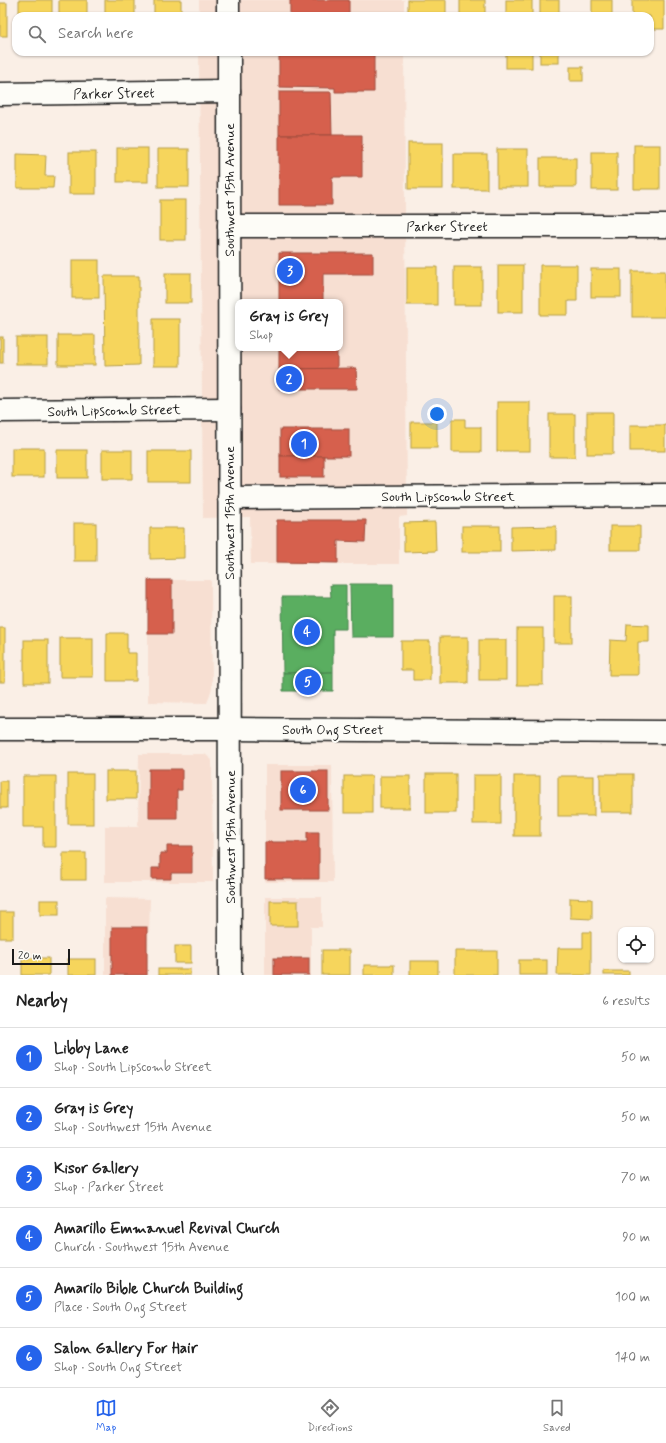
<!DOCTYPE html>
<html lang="en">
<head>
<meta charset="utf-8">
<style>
  :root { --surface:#fff; --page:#f2f2f2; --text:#222; --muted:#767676; --line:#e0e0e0; --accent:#2563eb }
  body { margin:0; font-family:Mynerve,sans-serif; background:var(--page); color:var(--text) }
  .controls { position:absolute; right:12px; bottom:12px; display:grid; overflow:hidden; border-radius:8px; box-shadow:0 1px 3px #0004 }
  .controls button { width:36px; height:36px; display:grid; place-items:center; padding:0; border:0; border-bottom:1px solid var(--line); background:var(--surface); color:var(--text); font:20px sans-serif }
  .scale { position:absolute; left:12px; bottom:10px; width:58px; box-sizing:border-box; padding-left:4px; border:2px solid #1c1c1c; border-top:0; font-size:11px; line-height:14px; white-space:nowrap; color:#1c1c1c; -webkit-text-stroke:3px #fdfcf7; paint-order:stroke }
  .you { position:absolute; left:437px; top:414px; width:14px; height:14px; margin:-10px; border:3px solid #fff; border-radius:50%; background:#1a73e8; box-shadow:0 0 0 6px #1a73e833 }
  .badge { display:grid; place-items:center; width:26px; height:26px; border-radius:50%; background:var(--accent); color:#fff; font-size:13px; font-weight:700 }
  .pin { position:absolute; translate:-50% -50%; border:2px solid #fff; box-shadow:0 1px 4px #0006 }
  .popup { position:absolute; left:235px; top:299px; width:108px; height:52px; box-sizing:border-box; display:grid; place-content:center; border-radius:8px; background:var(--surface); filter:drop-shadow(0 1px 3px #0005); font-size:13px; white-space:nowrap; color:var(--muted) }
  .popup b { font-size:15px; color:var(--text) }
  .popup::after { content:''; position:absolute; left:50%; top:100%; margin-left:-8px; border:8px solid transparent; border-top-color:var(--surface) }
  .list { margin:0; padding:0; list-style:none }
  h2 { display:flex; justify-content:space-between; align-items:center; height:52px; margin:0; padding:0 16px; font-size:17px }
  h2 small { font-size:13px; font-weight:400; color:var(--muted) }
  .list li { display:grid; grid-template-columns:26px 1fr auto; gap:12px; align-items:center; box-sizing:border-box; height:60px; padding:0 16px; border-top:1px solid var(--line) }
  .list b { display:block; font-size:15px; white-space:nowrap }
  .list p { margin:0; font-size:13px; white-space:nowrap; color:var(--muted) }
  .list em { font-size:13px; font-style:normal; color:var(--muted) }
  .icon { flex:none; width:22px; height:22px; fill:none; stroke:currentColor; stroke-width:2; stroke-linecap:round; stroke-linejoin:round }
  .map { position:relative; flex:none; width:666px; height:975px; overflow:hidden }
  .search { position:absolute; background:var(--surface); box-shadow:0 1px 3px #0004; left:12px; right:12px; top:12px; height:44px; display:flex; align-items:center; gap:10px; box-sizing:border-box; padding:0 14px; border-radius:12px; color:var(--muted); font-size:15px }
  .sheet { height:412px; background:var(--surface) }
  nav { display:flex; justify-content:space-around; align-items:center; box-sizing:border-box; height:56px; border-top:1px solid var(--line); background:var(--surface); font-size:11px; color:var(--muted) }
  nav a { display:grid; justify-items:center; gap:2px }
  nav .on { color:var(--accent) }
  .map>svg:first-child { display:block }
  .built { fill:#f7dfd2; fill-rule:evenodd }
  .homes { fill:#f6d55c; stroke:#b59e49 }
  .shops { fill:#d6604d; stroke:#9e4c3e }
  .public { fill:#5aae61; stroke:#47824c }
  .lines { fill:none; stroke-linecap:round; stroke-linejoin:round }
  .street-casing { stroke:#1c1c1c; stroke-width:25 }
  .secondary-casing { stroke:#1c1c1c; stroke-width:25 }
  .street { stroke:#fdfcf7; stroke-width:22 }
  .secondary { stroke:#fdfcf7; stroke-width:22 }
  .labels { text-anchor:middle; stroke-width:4; stroke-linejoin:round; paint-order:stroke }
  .street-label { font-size:14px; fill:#1c1c1c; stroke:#fdfcf7 }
</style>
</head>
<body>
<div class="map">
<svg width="666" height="975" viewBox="0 0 666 975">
  <rect width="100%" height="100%" fill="#faefe6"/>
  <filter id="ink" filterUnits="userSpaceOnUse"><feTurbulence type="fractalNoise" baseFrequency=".025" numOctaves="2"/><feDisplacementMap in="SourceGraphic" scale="8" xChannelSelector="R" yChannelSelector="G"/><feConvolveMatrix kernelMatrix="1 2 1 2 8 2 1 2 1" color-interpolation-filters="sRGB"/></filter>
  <g filter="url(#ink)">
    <!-- built -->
    <g class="built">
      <rect x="199" y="0" width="205" height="16"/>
      <path d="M 199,52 L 404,52 L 407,516 L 399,517 L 399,564 L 251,564 L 250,517 L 203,518 ZM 238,302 L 340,302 L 340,348 L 238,348 Z"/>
      <path d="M 148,580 L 211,580 L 212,688 L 207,703 L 148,702 Z"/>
      <path d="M 139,754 L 205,754 L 212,760 L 213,882 L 105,882 L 105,826 L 138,826 Z"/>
      <path d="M 265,765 L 332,765 L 333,882 L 265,882 Z"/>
      <path d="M 265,897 L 322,897 L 322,927 L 311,927 L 311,975 L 265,975 Z"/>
      <path d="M 105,898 L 150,899 L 148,975 L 105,975 Z"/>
    </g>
    <!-- homes -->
    <g class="homes">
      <rect x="19" y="0" width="33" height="16"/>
      <rect x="59" y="0" width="28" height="16"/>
      <rect x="105" y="0" width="30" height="16"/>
      <rect x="154" y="0" width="27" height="16"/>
      <rect x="408" y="0" width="38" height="16"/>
      <rect x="460" y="0" width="25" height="16"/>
      <rect x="506" y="0" width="26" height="16"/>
      <rect x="540" y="0" width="19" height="16"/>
      <rect x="592" y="0" width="20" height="16"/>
      <path d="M 632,0 L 664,0 L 664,29 L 650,29 L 650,16 L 632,16 Z"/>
      <rect x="0" y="3" width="7" height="33"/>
      <rect x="506" y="52" width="26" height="16"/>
      <rect x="540" y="52" width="19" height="11"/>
      <rect x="570" y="67" width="13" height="14"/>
      <rect x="408" y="143" width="35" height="46"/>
      <rect x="634" y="145" width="26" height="44"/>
      <rect x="117" y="148" width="31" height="34"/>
      <rect x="158" y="149" width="31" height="38"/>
      <rect x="497" y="149" width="31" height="38"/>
      <rect x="69" y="152" width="27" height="42"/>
      <rect x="592" y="152" width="25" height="38"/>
      <path d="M 17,154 L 46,155 L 45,176 L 54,176 L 53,188 L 17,188 Z"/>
      <rect x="454" y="154" width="33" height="35"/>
      <rect x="540" y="158" width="36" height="29"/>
      <rect x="160" y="200" width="26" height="40"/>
      <rect x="72" y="260" width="27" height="38"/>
      <rect x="498" y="265" width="25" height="47"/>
      <path d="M 540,265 L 577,265 L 577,301 L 568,301 L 568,315 L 540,315 Z"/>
      <rect x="407" y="267" width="30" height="38"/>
      <rect x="454" y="267" width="28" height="38"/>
      <rect x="591" y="269" width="30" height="28"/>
      <rect x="632" y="271" width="33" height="46"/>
      <rect x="165" y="273" width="26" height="30"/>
      <path d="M 104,276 L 139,276 L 139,365 L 105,366 Z"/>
      <rect x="153" y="319" width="27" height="47"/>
      <rect x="58" y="335" width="37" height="30"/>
      <rect x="0" y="337" width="3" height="26"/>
      <rect x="16" y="337" width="32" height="27"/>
      <rect x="497" y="402" width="33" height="49"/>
      <rect x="587" y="412" width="26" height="42"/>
      <rect x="549" y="414" width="26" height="43"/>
      <path d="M 452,419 L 465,419 L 465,427 L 481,427 L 481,452 L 452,452 Z"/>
      <rect x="411" y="422" width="26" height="26"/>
      <rect x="630" y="425" width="35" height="26"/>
      <rect x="12" y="448" width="32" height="29"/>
      <rect x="57" y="450" width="30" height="28"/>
      <rect x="102" y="450" width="30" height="29"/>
      <rect x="148" y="451" width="43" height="31"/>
      <path d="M 435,522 L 436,551 L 404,552 L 404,523 Z"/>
      <rect x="74" y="523" width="22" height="38"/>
      <rect x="462" y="526" width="38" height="26"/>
      <path d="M 556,526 L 556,550 L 511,551 L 511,527 Z"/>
      <rect x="610" y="526" width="30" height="24"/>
      <path d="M 150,528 L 184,528 L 184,558 L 150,559 Z"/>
      <rect x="554" y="596" width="18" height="47"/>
      <path d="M 627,624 L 649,625 L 649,642 L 638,642 L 638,675 L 609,675 L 610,640 L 626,641 Z"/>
      <rect x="0" y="628" width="5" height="54"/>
      <rect x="517" y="628" width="26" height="57"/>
      <path d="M 107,633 L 127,633 L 127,653 L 136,653 L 136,681 L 107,681 Z"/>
      <rect x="440" y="637" width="28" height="46"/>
      <rect x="60" y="638" width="33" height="39"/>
      <rect x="24" y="640" width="24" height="43"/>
      <rect x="479" y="640" width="27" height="40"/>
      <path d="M 401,641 L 430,641 L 430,680 L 413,680 L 413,670 L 401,670 Z"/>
      <rect x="106" y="771" width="30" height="28"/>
      <rect x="68" y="774" width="25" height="50"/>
      <rect x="426" y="774" width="30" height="39"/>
      <rect x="600" y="774" width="33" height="38"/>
      <rect x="473" y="775" width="28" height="49"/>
      <path d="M 23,776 L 56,776 L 56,847 L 43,847 L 43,827 L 23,827 Z"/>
      <rect x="344" y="776" width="28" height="37"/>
      <rect x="380" y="776" width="30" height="32"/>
      <rect x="514" y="776" width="26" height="60"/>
      <rect x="558" y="776" width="36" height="40"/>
      <rect x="0" y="781" width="7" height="27"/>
      <rect x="63" y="853" width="23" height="27"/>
      <path d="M 570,898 L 592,899 L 592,919 L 570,918 Z"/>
      <rect x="40" y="900" width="19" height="15"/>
      <rect x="270" y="901" width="28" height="25"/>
      <rect x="0" y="912" width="13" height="26"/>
      <path d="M 583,932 L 591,932 L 591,975 L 557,975 L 558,948 L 583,948 Z"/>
      <rect x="175" y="946" width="16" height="17"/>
      <rect x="322" y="950" width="28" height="25"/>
      <rect x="455" y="951" width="42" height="24"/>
      <rect x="22" y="958" width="27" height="17"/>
      <rect x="68" y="959" width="28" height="16"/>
      <rect x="519" y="960" width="28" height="15"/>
      <rect x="410" y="961" width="28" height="14"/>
      <rect x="364" y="965" width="30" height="10"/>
      <rect x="158" y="969" width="32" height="6"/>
      <rect x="604" y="971" width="25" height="4"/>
    </g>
    <!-- shops -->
    <g class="shops">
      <rect x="290" y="0" width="59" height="16"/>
      <path d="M 279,52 L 374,52 L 374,92 L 335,92 L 335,88 L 279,87 Z"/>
      <path d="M 279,92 L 331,92 L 332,135 L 279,135 Z"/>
      <path d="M 279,135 L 362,135 L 362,177 L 332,177 L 332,205 L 279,205 Z"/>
      <path d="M 279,253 L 373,253 L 373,274 L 323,274 L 323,302 L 279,302 Z"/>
      <rect x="279" y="348" width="58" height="21"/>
      <path d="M 356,368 L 357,389 L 279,389 L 279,369 Z"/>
      <rect x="280" y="429" width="69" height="27"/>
      <rect x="280" y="456" width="44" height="21"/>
      <path d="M 277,520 L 366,520 L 365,542 L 338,541 L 338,563 L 277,562 Z"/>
      <rect x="148" y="580" width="24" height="54"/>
      <path d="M 149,769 L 182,769 L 182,790 L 177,790 L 177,818 L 149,818 Z"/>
      <rect x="281" y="771" width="47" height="39"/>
      <path d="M 307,832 L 319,832 L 319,879 L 265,879 L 265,842 L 307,842 Z"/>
      <path d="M 167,846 L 192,846 L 192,873 L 171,873 L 171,879 L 152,879 L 152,868 L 160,868 L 160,853 L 167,853 Z"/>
      <rect x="112" y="927" width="35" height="48"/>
      <rect x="274" y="958" width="35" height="17"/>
    </g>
    <!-- public -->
    <g class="public">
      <path d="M 350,584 L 393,584 L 393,637 L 351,637 Z"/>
      <path d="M 330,585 L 346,585 L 346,629 L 333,629 L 333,672 L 283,673 L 282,597 L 331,597 Z"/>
      <path d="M 333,672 L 333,691 L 283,691 L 283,673 Z"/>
    </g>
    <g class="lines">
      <defs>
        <g id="street">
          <path d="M 0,94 L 229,91"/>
          <path d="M 229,226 L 666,226"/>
          <path d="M 229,498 L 666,495"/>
          <path d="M 0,729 L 230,729 L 666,732"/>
        </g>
        <g id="secondary">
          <path d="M 228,0 L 228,16"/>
          <path d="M 229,52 L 230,975"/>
          <path d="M 0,411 L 229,409"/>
        </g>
      </defs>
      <!-- street casing -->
      <use href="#street" class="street-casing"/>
      <!-- secondary casing -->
      <use href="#secondary" class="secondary-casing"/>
      <!-- street -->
      <use href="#street" class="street"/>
      <!-- secondary -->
      <use href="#secondary" class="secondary"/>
    </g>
  </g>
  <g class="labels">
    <!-- street labels -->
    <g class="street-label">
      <text transform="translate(114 93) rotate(-1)" y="5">Parker Street</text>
      <text transform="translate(229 190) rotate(-90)" y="5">Southwest 15th Avenue</text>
      <text x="447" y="231">Parker Street</text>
      <text transform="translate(114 410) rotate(-1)" y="5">South Lipscomb Street</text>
      <text x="448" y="501">South Lipscomb Street</text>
      <text transform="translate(229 513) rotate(-90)" y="5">Southwest 15th Avenue</text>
      <text x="333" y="734">South Ong Street</text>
      <text transform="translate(230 837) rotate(-90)" y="5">Southwest 15th Avenue</text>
    </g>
  </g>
</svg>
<div class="controls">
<button><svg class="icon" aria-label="locate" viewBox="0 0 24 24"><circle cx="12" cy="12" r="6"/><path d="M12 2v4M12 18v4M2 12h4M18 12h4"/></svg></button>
</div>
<div class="scale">20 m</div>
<div class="you"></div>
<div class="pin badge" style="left:304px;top:444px">1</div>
<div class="pin badge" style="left:289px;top:379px">2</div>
<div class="popup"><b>Gray is Grey</b>Shop</div>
<div class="pin badge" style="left:290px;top:271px">3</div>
<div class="pin badge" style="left:307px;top:632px">4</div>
<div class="pin badge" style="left:308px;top:682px">5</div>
<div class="pin badge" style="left:303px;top:790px">6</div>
<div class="search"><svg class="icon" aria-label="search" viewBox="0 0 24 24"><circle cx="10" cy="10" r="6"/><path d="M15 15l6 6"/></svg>Search here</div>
</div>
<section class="sheet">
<h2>Nearby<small>6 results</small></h2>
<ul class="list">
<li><span class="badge">1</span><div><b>Libby Lane</b><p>Shop · South Lipscomb Street</p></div><em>50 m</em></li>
<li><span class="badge">2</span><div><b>Gray is Grey</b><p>Shop · Southwest 15th Avenue</p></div><em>50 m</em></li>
<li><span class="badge">3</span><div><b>Kisor Gallery</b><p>Shop · Parker Street</p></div><em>70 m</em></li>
<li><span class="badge">4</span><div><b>Amarillo Emmanuel Revival Church</b><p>Church · Southwest 15th Avenue</p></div><em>90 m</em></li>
<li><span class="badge">5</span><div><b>Amarilo Bible Church Building</b><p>Place · South Ong Street</p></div><em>100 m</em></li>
<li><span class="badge">6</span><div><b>Salon Gallery For Hair</b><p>Shop · South Ong Street</p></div><em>140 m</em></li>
</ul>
</section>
<nav>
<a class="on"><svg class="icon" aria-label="map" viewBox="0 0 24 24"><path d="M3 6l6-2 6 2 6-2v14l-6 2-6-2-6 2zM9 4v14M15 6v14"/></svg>Map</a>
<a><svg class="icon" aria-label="directions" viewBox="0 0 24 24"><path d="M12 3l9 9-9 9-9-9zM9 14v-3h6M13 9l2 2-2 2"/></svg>Directions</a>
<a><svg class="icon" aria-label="saved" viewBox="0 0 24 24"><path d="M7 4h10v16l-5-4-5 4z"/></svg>Saved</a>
</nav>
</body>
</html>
